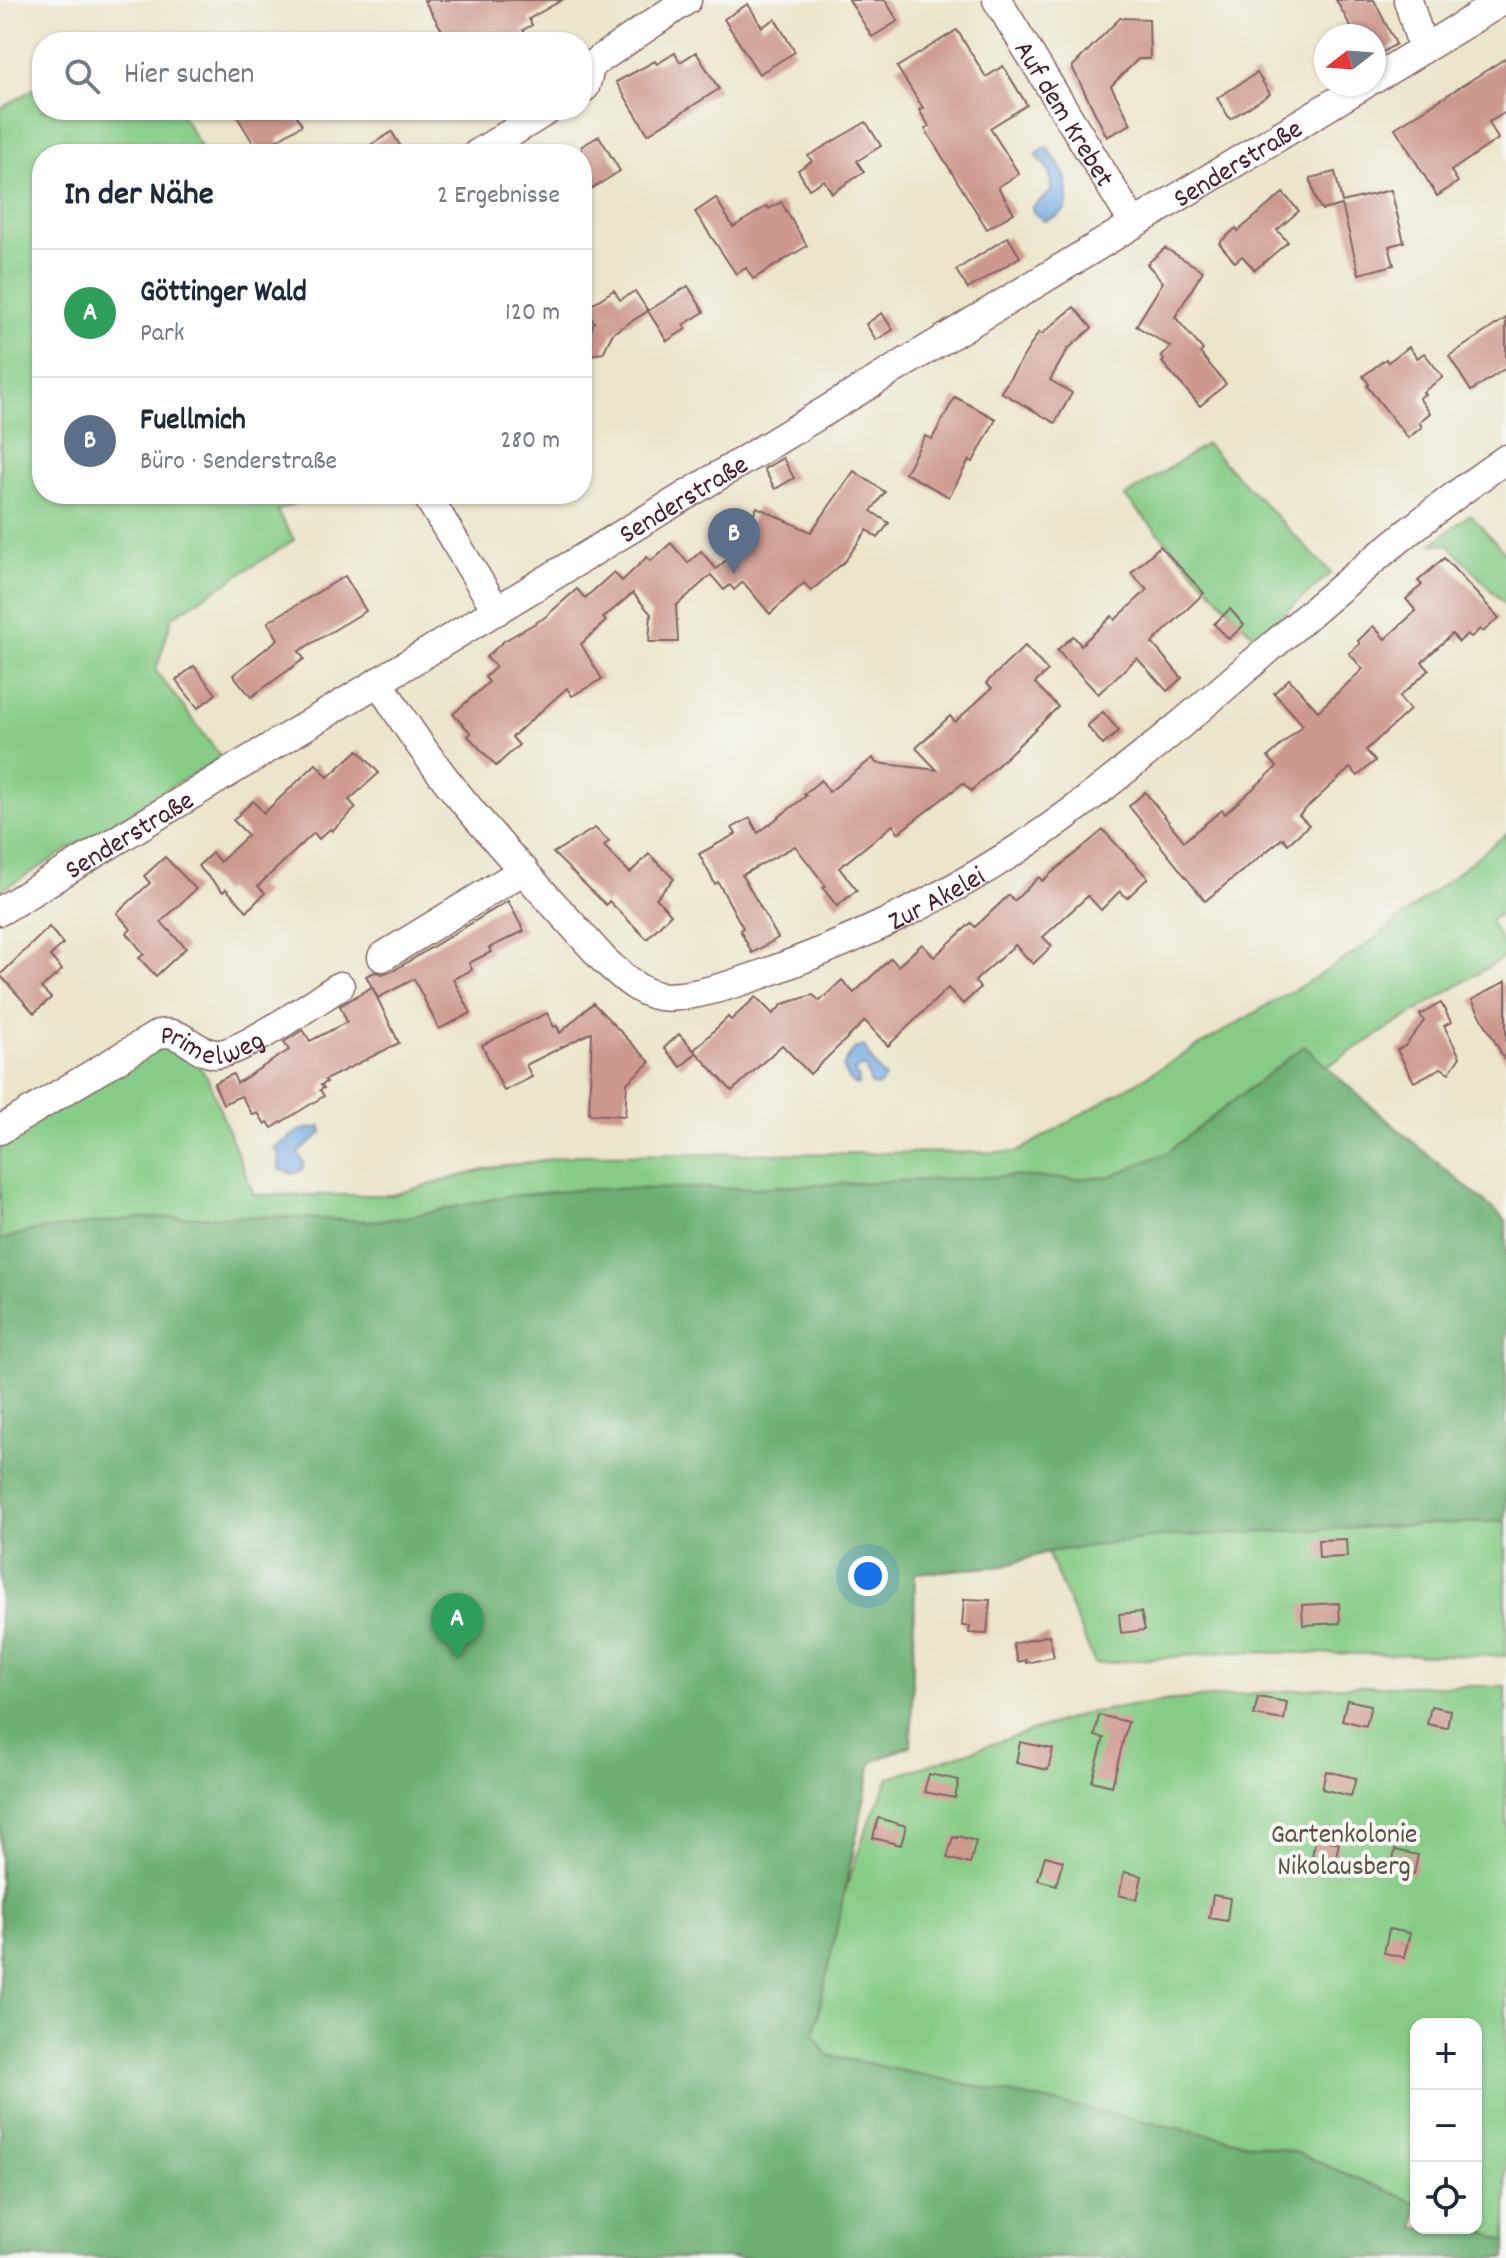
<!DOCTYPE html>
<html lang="de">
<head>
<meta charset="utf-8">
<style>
  :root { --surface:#fff; --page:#f2f2f3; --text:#1f2937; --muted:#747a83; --line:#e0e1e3; --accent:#1a73e8 }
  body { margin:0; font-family:Dekko,sans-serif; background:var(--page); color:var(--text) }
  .controls { position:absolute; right:24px; bottom:24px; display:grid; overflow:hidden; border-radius:16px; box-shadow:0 2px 6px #0004 }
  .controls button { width:72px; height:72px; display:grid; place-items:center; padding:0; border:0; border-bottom:2px solid var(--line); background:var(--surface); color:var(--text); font:40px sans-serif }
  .compass { position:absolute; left:1314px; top:24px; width:72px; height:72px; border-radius:50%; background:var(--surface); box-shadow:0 2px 6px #0004; rotate:253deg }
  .you { position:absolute; left:868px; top:1576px; width:28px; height:28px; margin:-20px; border:6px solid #fff; border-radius:50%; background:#1a73e8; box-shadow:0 0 0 12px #1a73e833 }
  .badge { display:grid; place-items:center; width:52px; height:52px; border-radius:50%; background:var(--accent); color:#fff; font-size:26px; font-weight:700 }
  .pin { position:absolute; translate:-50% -66px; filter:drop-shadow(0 2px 4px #0008) }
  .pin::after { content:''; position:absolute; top:42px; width:28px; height:24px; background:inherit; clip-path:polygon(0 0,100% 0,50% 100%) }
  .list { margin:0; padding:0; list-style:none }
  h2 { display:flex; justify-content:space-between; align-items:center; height:104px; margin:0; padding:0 32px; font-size:34px }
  h2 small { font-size:26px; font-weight:400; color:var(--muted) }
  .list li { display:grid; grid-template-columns:52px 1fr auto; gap:24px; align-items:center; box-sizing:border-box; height:128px; padding:0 32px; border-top:2px solid var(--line) }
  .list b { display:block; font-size:30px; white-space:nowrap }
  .list p { margin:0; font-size:26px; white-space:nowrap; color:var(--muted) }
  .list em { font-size:26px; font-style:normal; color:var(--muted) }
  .icon { flex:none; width:44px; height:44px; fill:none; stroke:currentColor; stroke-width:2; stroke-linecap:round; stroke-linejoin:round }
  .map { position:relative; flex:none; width:1506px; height:2258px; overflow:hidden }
  .search { position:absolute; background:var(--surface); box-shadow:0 2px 6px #0004; left:32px; top:32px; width:560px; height:88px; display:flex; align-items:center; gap:20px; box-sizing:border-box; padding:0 28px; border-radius:32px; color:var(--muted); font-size:30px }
  .panel { position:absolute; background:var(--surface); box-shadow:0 2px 6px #0004; left:32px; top:144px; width:560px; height:360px; border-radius:32px }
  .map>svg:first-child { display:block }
  .green { fill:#86cc86; stroke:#687658; stroke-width:2; fill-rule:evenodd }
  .forest { fill:#6cb073; stroke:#5b684f; stroke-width:2 }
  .water { fill:#73aae2; stroke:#5e6486; stroke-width:2 }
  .building { fill:#cd988e }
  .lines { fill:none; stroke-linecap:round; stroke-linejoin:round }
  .minor-casing { stroke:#836463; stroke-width:31 }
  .minor { stroke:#fff; stroke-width:28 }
  .labels { text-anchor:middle; stroke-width:8; stroke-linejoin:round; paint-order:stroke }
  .street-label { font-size:28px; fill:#4a1f2b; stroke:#f6f6f2 }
  .park-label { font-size:28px; fill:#5c5346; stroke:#f6f6f2 }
</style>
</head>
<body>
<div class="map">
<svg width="1506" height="2258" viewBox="0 0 1506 2258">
  <rect width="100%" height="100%" fill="#f6f6f2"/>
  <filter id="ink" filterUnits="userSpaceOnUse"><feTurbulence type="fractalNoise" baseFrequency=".0125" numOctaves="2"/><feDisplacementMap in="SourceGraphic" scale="16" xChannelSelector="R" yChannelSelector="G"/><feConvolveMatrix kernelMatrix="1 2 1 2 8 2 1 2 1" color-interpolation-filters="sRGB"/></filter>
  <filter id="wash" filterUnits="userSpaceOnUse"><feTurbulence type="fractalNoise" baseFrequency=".006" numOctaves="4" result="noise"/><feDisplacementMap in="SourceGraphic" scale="32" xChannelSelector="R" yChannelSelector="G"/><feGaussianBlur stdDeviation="1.8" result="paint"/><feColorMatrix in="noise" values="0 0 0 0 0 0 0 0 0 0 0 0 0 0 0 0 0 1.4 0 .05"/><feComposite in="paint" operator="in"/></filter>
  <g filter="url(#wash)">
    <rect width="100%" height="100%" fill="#ece5cb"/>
    <!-- green -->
    <g class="green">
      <path d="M 42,84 L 42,110 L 179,110 L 205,154 L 42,154 L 42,494 L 315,494 L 277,511 L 294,540 L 172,617 L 156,671 L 221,757 L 0,891 L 0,109 Z"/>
      <path d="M 1206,444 L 1331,573 L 1256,638 L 1125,497 Z"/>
      <path d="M 1470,514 L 1506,554 L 1506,606 L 1449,545 L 1432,544 Z"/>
      <path d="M 1506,834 L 1506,910 L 1490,921 L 1506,950 L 1506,956 L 1326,1067 L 1500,1217 L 1506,1220 L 1506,1656 L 1229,1652 L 1095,1664 L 1047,1552 L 1004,1566 L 915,1573 L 911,1745 L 872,1762 L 845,1892 L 866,1829 L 889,1778 L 1086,1713 L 1163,1701 L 1341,1686 L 1506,1686 L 1506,2258 L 0,2258 L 0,1139 L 158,1043 C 181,1046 194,1059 207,1077 L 254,1195 L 392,1195 L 491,1168 L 578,1155 L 1017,1152 L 1316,977 L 1364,947 ZM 1416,2024 L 1476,2024 L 1476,2228 L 1416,2228 Z"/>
    </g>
    <!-- forest -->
    <path class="forest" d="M 1304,1046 L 1372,1108 L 1506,1220 L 1506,1521 L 1159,1537 L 1047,1552 L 1004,1566 L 915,1573 L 911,1745 L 872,1762 L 814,2034 L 827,2055 L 1297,2153 L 1416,2203 L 1416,2228 L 1476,2228 L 1506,2241 L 1506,2258 L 0,2258 L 0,1240 L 30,1231 L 139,1218 L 261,1216 L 366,1221 L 403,1218 L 507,1196 L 589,1189 L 746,1188 L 1009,1176 L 1075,1179 L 1111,1176 L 1166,1153 Z"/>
    <!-- water -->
    <g class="water">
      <path d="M 1046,147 C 1062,165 1074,185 1065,210 L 1058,216 L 1044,221 L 1033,212 L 1032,207 L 1051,192 L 1050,172 L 1036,155 Z"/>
      <path d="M 864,1046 L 873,1063 L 885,1078 L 879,1086 L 871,1085 L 866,1069 L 863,1066 L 854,1071 L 859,1079 L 858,1085 C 851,1085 845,1073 843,1066 L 854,1049 Z"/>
      <path d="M 321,1127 L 322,1133 L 298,1153 L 304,1163 L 302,1170 L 293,1174 L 279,1169 L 279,1154 L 274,1147 C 287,1142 293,1133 302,1130 C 308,1128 315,1129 321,1127 Z"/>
    </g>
    <g id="blocks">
      <!-- building -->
      <g class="building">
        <path d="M 424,0 L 562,0 L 529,19 L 532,25 L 523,30 L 530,42 L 449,42 Z"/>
        <path d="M 849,0 L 885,0 L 898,21 L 872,37 Z"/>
        <path d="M 1336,0 L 1374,0 L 1396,44 L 1374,57 L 1374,36 L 1356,36 Z"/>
        <path d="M 748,4 L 762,27 L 775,19 L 795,52 L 759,74 L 724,19 Z"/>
        <path d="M 1120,18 L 1149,19 L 1150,59 L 1138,59 L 1111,86 L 1131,124 L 1107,137 L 1072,67 Z"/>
        <path d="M 957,30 L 986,77 L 1003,66 L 1027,105 L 990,128 L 1019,174 L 998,187 L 1014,213 L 987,229 L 925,129 L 929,126 L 919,110 L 923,108 L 897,67 Z"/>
        <path d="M 696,52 L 719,89 L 648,134 L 616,82 L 655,61 L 657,64 L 675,53 L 680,62 Z"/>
        <path d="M 1506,58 L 1506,112 L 1489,122 L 1498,139 L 1451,171 L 1458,182 L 1437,196 L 1395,128 Z"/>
        <path d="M 1257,73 L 1270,94 L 1230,119 L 1217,98 Z"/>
        <path d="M 233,110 L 293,110 L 302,125 L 277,140 L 286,154 L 260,154 Z"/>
        <path d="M 866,122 L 881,146 L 857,161 L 864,172 L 832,193 L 824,180 L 809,189 L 798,170 L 812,161 L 808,156 Z"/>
        <path d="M 392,132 L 405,154 L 356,154 Z"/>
        <path d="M 599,136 L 620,171 L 582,195 L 582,146 Z"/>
        <path d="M 1335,172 L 1342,202 L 1391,190 L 1404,242 L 1389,246 L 1394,265 L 1359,274 L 1342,205 L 1322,210 L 1316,200 L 1310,178 Z"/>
        <path d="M 1283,193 L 1299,211 L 1277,230 L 1288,242 L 1255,270 L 1242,256 L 1235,262 L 1219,243 L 1236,228 L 1238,231 Z"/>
        <path d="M 716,198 L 733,227 L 767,206 L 769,209 L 781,202 L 807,246 L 753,279 L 746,268 L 736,274 L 695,212 Z"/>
        <path d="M 1008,237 L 1020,257 L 968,289 L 956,270 Z"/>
        <path d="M 1165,248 L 1203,271 L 1175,317 L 1203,350 L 1200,353 L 1226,384 L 1200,406 L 1162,362 L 1164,360 L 1161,356 L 1171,347 L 1136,326 L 1163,282 L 1147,264 Z"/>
        <path d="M 688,286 L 704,312 L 683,325 L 686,329 L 667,341 L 648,311 Z"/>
        <path d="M 614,290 L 620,300 L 635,291 L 648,311 L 613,333 L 603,353 L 582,356 L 594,322 L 585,309 Z"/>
        <path d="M 1074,307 L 1092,328 L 1068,349 L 1050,380 L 1072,393 L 1055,423 L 1001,392 L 1039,332 L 1042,334 Z"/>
        <path d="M 882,313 L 893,330 L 876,340 L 866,324 Z"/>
        <path d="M 1506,318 L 1506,368 L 1471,391 L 1449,356 Z"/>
        <path d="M 1409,347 L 1417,358 L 1424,353 L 1443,377 L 1423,392 L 1425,394 L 1419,398 L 1430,413 L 1419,422 L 1422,427 L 1408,438 L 1367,386 L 1369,384 L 1363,376 L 1386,359 L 1388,362 Z"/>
        <path d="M 955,397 L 996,419 L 973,462 L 969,460 L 949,497 L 905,473 L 925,436 L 932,439 Z"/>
        <path d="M 783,458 L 794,478 L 775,489 L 764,469 Z"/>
        <path d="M 854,471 L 885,492 L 871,511 L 889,523 L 878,538 L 867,530 L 845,561 L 811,591 L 804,583 L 770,614 L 743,582 L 734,590 L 730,585 L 724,590 L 711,575 L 676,606 L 678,642 L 649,642 L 651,614 L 633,593 L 603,618 L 606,621 L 581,644 L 602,679 L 572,696 L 567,688 L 512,737 L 519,745 L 496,766 L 468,736 L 471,733 L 453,714 L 489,682 L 485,677 L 496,667 L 486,657 L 504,641 L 544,618 L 577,589 L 585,598 L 614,572 L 622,581 L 647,557 L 651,561 L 671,543 L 688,563 L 701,551 L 716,569 L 738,550 L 757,507 L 811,532 Z"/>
        <path d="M 1160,546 L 1204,593 L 1152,643 L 1182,678 L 1167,691 L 1137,658 L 1098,694 L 1057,650 L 1073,636 L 1081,645 L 1112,616 L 1115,620 L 1147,590 L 1131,573 Z"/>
        <path d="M 1444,558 L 1499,618 L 1483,632 L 1480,629 L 1471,637 L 1467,634 L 1459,642 L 1452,634 L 1422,662 L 1429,670 L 1399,697 L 1410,710 L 1366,750 L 1375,761 L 1358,776 L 1350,768 L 1299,815 L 1309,825 L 1288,844 L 1283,838 L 1205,901 L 1129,806 L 1145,792 L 1184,841 L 1222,810 L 1225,814 L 1277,767 L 1268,757 L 1303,725 L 1274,693 L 1289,679 L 1318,711 L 1363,669 L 1349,653 L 1360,644 L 1358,641 L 1373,626 L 1385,639 L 1416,611 L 1406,599 L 1422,585 L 1418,581 Z"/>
        <path d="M 345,576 L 366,611 L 299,651 L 304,659 L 251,697 L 233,675 L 278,639 L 268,622 Z"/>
        <path d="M 1230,609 L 1244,625 L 1229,639 L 1214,624 Z"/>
        <path d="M 1025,646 L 1048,671 L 1035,683 L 1058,707 L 971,791 L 963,783 L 898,833 L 893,825 L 839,868 L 857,890 L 837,906 L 823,888 L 826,886 L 795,846 L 742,875 L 778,938 L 752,953 L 740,930 L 743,928 L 718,882 L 715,884 L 699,854 L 736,834 L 732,828 L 750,818 L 758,833 L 806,796 L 804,794 L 821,780 L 829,792 L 873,758 L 876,763 L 937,770 L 916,748 L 950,716 L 955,722 L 992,688 L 986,683 Z"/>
        <path d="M 194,666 L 216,694 L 198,708 L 176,680 Z"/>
        <path d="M 1103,712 L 1119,731 L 1103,745 L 1087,726 Z"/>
        <path d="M 358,750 L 379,773 L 349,800 L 356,808 L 332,831 L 330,829 L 319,839 L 314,833 L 258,886 L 265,893 L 247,911 L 226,889 L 223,892 L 198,866 L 212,853 L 220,862 L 248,835 L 233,820 L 253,801 L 264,813 L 316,764 L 328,777 Z"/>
        <path d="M 595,828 L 609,841 L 604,846 L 630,873 L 649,854 L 674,879 L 656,898 L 671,914 L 647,939 L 609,901 L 606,905 L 553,853 Z"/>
        <path d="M 1103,830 L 1148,878 L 1127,898 L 1120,891 L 1101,910 L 1088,896 L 1043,937 L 1052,946 L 1033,964 L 1015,945 L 975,981 L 980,988 L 963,1004 L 948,988 L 888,1046 L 865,1021 L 810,1074 L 782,1045 L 732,1091 L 694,1050 L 728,1017 L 731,1020 L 756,997 L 773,1014 L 783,1004 L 813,995 L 820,1001 L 842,980 L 854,993 L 891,958 L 898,966 L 922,944 L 934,957 L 971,923 L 975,927 L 1009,895 L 1014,901 L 1039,877 L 1042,881 Z"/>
        <path d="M 165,857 L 196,889 L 161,922 L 186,948 L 156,976 L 139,958 L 144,954 L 127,933 L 131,929 L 117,913 L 150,883 L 144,876 Z"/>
        <path d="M 508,901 L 524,931 L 489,948 L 491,952 L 469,963 L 472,970 L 453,979 L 471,1013 L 439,1029 L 414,979 L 378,998 L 366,976 L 375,972 L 383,974 L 391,972 Z"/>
        <path d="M 49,927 L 63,944 L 50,956 L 62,970 L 41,988 L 51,998 L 34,1013 L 0,975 Z"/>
        <path d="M 1506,981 L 1506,1062 L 1472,1000 Z"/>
        <path d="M 372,987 L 399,1043 L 325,1080 L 327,1082 L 321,1085 L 324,1088 L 320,1090 L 324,1096 L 272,1128 L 268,1122 L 265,1124 L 258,1113 L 253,1115 L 241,1096 L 223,1104 L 214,1083 L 233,1074 L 237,1083 L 289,1050 L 284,1042 L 303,1030 L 310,1041 L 347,1022 L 340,1006 Z"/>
        <path d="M 593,1003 L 650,1062 L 627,1083 L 625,1116 L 589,1114 L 592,1032 L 526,1065 L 532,1077 L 504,1091 L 482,1045 L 547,1013 L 554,1027 L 557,1026 L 560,1033 Z"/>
        <path d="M 1441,1003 L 1451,1022 L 1444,1026 L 1460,1057 L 1449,1073 L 1441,1068 L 1414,1082 L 1397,1050 L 1405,1046 L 1424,1021 L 1420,1015 Z"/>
        <path d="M 679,1034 L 696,1053 L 681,1067 L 664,1048 Z"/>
        <path d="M 1346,1539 L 1347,1557 L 1319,1558 L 1318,1540 Z"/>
        <path d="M 964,1599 L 990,1600 L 987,1634 L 969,1633 L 970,1626 L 962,1626 Z"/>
        <path d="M 1339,1603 L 1340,1623 L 1303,1625 L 1302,1605 Z"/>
        <path d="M 1141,1612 L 1145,1630 L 1121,1633 L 1119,1614 Z"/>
        <path d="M 1049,1635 L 1054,1657 L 1026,1663 L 1026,1660 L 1018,1662 L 1013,1644 Z"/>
        <path d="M 1258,1697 L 1287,1702 L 1284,1720 L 1254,1715 Z"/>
        <path d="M 1347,1700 L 1371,1705 L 1366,1726 L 1342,1720 Z"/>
        <path d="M 1431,1706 L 1450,1710 L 1447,1728 L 1427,1724 Z"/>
        <path d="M 1099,1715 L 1128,1722 L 1112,1786 L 1092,1781 L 1104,1738 L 1095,1736 Z"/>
        <path d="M 1020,1742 L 1053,1749 L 1048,1770 L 1016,1763 Z"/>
        <path d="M 1326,1771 L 1356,1778 L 1351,1796 L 1322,1789 Z"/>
        <path d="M 929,1774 L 959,1780 L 955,1798 L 924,1792 Z"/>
        <path d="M 878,1818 L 906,1826 L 901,1845 L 873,1838 Z"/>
        <path d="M 958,1836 L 976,1841 L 970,1864 L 947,1858 L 953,1837 L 957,1838 Z"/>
        <path d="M 1316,1838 L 1339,1843 L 1335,1861 L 1312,1856 Z"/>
        <path d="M 1395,1850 L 1418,1855 L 1414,1874 L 1391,1868 Z"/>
        <path d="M 1045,1856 L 1063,1861 L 1056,1885 L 1038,1880 Z"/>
        <path d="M 1124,1872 L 1142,1876 L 1137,1900 L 1119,1895 Z"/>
        <path d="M 1213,1895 L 1230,1898 L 1227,1921 L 1209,1918 Z"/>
        <path d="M 1389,1929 L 1410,1933 L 1404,1957 L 1384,1953 Z"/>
      </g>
    </g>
  </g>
  <g filter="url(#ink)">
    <use href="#blocks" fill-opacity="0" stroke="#836463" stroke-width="2"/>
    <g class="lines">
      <defs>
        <g id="minor">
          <path id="s1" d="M 997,0 L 1134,224"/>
          <path d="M 1408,0 L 1423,49"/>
          <path d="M 1374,79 L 1504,0"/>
          <path d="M 582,89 L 585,87 L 591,65 L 687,0"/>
          <path d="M 477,154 L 548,110"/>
          <path d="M 426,494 L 497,611"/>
          <path id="s2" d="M 379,681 C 438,785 525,871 604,960 C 620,974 637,992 659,996 C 691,1001 756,977 787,965 C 895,924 997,870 1088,799 C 1231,690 1358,561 1506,459"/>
          <path id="s3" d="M 0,911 L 1365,84"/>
          <path d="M 382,957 L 524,870"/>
          <path id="s4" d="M 0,1130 L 159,1034 C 183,1029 193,1052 215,1054 C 238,1056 316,1001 340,986"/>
        </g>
      </defs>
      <!-- minor casing -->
      <use href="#minor" class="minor-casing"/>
      <!-- minor -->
      <use href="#minor" class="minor"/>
    </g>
  </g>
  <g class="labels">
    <!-- street labels -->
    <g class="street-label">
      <text dy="10" stroke="none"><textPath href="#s1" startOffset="132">Auf dem Krebet</textPath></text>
      <text dy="10" stroke="none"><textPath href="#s3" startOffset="1446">Senderstraße</textPath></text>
      <text dy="10" stroke="none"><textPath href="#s3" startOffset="798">Senderstraße</textPath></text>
      <text dy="10" stroke="none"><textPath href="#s3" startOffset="150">Senderstraße</textPath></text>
      <text dy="10" stroke="none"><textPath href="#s2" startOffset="722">Zur Akelei</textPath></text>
      <text dy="10" stroke="none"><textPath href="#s4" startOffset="242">Primelweg</textPath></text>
    </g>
    <!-- park labels -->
    <g class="park-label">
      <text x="1344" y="1842">Gartenkolonie<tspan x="1344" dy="32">Nikolausberg</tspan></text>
    </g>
  </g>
</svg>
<div class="controls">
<button>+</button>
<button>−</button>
<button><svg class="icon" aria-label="locate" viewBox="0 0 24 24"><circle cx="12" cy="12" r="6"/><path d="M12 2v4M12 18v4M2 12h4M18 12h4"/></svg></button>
</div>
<svg class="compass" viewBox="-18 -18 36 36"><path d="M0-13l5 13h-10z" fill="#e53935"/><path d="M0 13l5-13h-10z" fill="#747a83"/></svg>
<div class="you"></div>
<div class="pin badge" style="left:457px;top:1659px;background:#2e9e5b">A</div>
<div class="pin badge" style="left:734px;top:574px;background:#5c6f8a">B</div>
<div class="search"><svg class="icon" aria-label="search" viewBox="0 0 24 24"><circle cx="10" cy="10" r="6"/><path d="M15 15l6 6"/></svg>Hier suchen</div>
<section class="panel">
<h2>In der Nähe<small>2 Ergebnisse</small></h2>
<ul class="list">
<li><span class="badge" style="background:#2e9e5b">A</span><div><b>Göttinger Wald</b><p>Park</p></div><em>120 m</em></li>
<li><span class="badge" style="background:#5c6f8a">B</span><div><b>Fuellmich</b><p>Büro · Senderstraße</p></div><em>280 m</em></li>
</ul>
</section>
</div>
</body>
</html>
